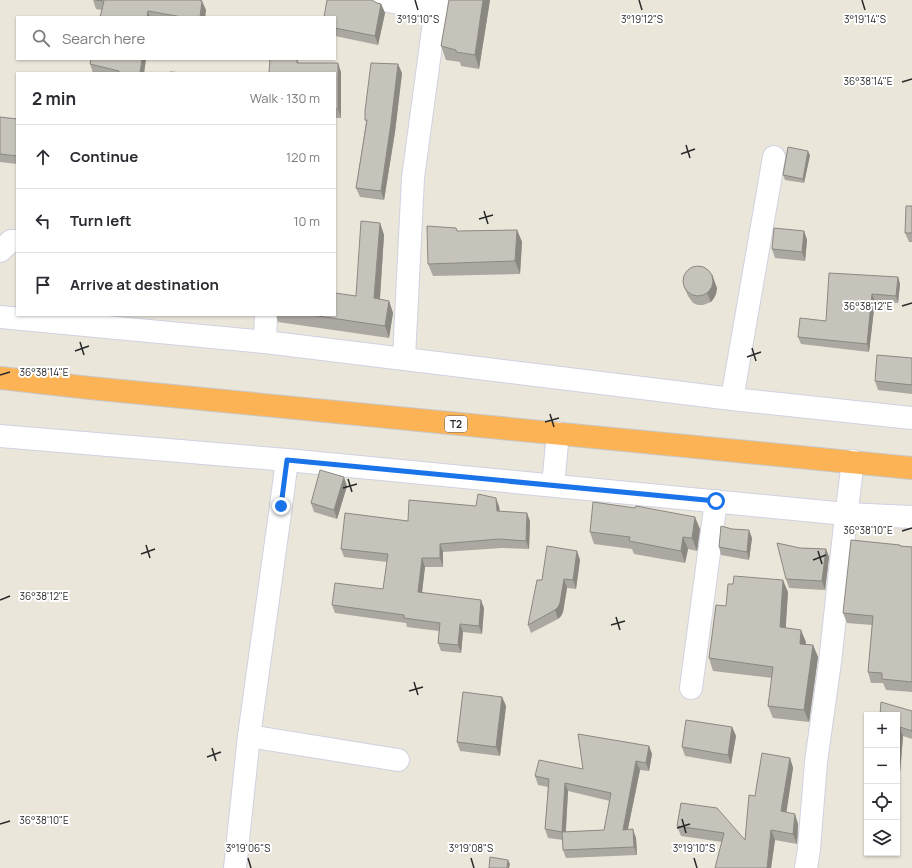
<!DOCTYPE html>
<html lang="en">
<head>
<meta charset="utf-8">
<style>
  :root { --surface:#fff; --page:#f7f7f7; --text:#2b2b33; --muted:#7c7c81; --line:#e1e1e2 }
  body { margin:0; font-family:Manrope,sans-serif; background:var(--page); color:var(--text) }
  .controls { position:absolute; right:12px; bottom:12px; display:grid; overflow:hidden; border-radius:0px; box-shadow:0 1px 3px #0004 }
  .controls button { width:36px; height:36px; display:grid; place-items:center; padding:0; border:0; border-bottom:1px solid var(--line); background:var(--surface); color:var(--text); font:20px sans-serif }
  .stop { position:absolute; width:12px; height:12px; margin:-9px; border:3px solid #1a73e8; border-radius:50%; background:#fff }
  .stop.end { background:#1a73e8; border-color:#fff; box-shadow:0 1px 4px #0008 }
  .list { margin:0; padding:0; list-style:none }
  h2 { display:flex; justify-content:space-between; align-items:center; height:52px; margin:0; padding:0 16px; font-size:17px }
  h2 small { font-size:13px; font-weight:400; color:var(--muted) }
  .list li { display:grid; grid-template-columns:26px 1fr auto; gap:12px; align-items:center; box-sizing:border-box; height:64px; padding:0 16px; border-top:1px solid var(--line) }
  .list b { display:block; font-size:15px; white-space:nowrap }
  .list em { font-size:13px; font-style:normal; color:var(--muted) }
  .icon { flex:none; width:22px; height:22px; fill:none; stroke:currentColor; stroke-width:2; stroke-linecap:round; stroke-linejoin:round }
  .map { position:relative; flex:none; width:912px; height:868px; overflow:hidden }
  .search { position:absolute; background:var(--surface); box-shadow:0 1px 3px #0004; left:16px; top:16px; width:320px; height:44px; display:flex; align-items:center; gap:10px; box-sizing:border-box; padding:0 14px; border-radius:0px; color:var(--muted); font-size:15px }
  .panel { position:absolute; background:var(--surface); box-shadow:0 1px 3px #0004; left:16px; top:72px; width:320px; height:244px; border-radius:0px }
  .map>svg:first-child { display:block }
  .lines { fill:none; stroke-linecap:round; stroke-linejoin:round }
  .minor-casing { stroke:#d0d1e2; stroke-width:24 }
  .highway-casing { stroke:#c7c7c7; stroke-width:24 }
  .minor { stroke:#fff; stroke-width:22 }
  .highway { stroke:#fcb355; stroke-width:22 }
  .wall { fill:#aaa8a0; fill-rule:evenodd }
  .shaded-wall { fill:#8b8882 }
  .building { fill:#c6c3ba; stroke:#8b8882; fill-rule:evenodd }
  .route { stroke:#1a73e8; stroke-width:5 }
  .ticks { fill:none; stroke:#292929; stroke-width:1.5 }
  .labels { text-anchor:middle; stroke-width:4; stroke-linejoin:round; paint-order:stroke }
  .shield { fill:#fff; stroke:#696969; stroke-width:1 }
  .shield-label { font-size:10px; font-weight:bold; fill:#292929 }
  .ticks-label { font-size:10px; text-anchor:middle; fill:#292929; stroke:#fff; stroke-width:4; stroke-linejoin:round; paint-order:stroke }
</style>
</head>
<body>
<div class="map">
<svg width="912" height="868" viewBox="0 0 912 868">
  <rect width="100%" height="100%" fill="#ebe6da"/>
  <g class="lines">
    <defs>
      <g id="minor">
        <path d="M 383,0 L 436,10"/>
        <path d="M 0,251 L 11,241 L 17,241"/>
        <path d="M 0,317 L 265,342 L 732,399 L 912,418"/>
        <path d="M 265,342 L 266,315"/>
        <path d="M 404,358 L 413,178 L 437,0"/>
        <path d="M 732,399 L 774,157"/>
        <path d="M 0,436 L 287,460 L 846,514 L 912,517"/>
        <path d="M 553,485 L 558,433"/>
        <path d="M 691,688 L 716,501"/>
        <path d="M 249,736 L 398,760"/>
        <path d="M 235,868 L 249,736 L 281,506 L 287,460"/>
        <path d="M 806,868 L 809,849 L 816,762 L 830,662 L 845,525 L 853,461"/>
      </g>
      <path id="highway" d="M 0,378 L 90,388 L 912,468"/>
    </defs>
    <!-- minor casing -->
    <use href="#minor" class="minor-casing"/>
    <!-- highway casing -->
    <use href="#highway" class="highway-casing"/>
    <!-- minor -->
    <use href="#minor" class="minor"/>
    <!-- highway -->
    <use href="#highway" class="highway"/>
  </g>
  <!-- wall -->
  <g class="wall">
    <path d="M 93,0 L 199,0 L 206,10 L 205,17 L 100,17 L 102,10 L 96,9 Z"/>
    <path d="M 449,0 L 490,0 L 479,69 L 461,66 L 460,62 L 446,60 L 441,46 Z"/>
    <path d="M 377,3 L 381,4 L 385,13 L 378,45 L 335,36 L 335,17 Z"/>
    <path d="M 146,59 L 144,73 L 93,73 L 90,64 Z"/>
    <path d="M 270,59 L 297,59 L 299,63 L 341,72 L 341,118 L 335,118 L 335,73 Z"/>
    <path d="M 402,73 L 395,132 L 384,200 L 360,197 L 356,188 L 366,122 L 365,120 Z"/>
    <path d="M 0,117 L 17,119 L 17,164 L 0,162 Z"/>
    <path d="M 810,155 L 804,183 L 785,180 L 783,175 Z"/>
    <path d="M 912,206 L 912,242 L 909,242 L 905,233 Z"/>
    <path d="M 380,223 L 384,235 L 380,299 L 389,301 L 393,313 L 389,338 L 278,322 L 276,315 L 335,315 L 356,296 Z"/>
    <path d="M 517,230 L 522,242 L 520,274 L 433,276 L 428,264 Z"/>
    <path d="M 804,231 L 807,240 L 805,261 L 775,258 L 772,249 Z"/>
    <path d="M 898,277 L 900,284 L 898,303 L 875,301 L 869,352 L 801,344 L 798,337 L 826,321 Z"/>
    <path d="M 684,287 L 717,288 L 716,294 L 714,298 L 711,302 L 703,305 L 698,305 L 693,303 L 688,296 Z"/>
    <path d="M 912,358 L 912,394 L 878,390 L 875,381 Z"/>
    <path d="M 347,486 L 337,519 L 314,512 L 311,503 Z"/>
    <path d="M 476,506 L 499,506 L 500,511 L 530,521 L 529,549 L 502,548 L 443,552 L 443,567 L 425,567 L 422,593 L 484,608 L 482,634 L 463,632 L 461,653 L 441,651 L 438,643 L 439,631 L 407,627 L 406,623 L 335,613 L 332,605 L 383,589 L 387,562 L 344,557 L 341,549 L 408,521 Z"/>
    <path d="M 700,529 L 697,551 L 688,549 L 685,563 L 634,554 L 632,549 L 594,544 L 590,532 Z"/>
    <path d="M 752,538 L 749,560 L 721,555 L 719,547 Z"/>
    <path d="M 901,546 L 912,547 L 912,692 L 886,690 L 883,683 L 871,683 L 868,672 L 872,625 L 847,623 L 843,613 Z"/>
    <path d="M 800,548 L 826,549 L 829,557 L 825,590 L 789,588 L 786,579 Z"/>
    <path d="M 577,551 L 580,560 L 576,589 L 567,588 L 563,612 L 561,616 L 558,619 L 531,633 L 528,625 L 542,580 Z"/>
    <path d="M 788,592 L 785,628 L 806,642 L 806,644 L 813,645 L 818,657 L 809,722 L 773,718 L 768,706 L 772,678 L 713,671 L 709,658 L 726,606 Z"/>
    <path d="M 502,697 L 506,706 L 500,756 L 460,751 L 457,742 Z"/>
    <path d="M 912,711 L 912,739 L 903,736 L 898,797 L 897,796 L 897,715 Z"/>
    <path d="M 732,727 L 736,736 L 731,764 L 685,756 L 682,747 Z"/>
    <path d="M 649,746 L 652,754 L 649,771 L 640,770 L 628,829 L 636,838 L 637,855 L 566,858 L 563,850 L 563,840 L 548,838 L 545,829 L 548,787 L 538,785 L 535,776 L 583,769 ZM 568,791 L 610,801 L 604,830 L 566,832 Z"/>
    <path d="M 790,758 L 793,768 L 786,812 L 798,824 L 797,844 L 775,840 L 771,868 L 715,868 L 722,842 L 681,836 L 677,826 L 681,803 L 745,840 L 755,796 Z"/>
  </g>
  <!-- shaded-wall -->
  <g class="shaded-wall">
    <path d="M 483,0 L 490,0 L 479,69 L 475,55 Z"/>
    <path d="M 202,1 L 206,10 L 205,17 L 200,17 Z"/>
    <path d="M 381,4 L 385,13 L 378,45 L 375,36 Z"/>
    <path d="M 148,11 L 150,17 L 147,17 Z"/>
    <path d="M 142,59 L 146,59 L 144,73 L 140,73 Z"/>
    <path d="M 338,63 L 341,72 L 341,118 L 338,109 Z"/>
    <path d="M 398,64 L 402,73 L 395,132 L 384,200 L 381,191 Z"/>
    <path d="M 808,151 L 810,155 L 804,183 L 803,179 Z"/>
    <path d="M 380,223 L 384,235 L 379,311 L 374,298 Z"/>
    <path d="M 517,230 L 522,242 L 520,274 L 515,261 Z"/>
    <path d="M 804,231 L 807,240 L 805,261 L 802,252 Z"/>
    <path d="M 712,274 L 717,288 L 716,294 L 714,298 L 711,302 L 707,293 Z"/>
    <path d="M 898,277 L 900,284 L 898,303 L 896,296 Z"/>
    <path d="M 872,294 L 875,301 L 869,352 L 867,344 Z"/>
    <path d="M 389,301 L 393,313 L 389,338 L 385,326 Z"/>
    <path d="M 344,477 L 347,486 L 337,519 L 334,510 Z"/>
    <path d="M 496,498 L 499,506 L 500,520 L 497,511 Z"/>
    <path d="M 527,513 L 530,521 L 529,549 L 526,541 Z"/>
    <path d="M 695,517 L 700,529 L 697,551 L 692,538 Z"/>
    <path d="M 749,530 L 752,538 L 749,560 L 747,552 Z"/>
    <path d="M 683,537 L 688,549 L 685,563 L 681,551 Z"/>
    <path d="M 440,544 L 443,552 L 443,567 L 440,558 Z"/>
    <path d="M 826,549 L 829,557 L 825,590 L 822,581 Z"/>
    <path d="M 577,551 L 580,560 L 576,589 L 573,580 Z"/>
    <path d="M 422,558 L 425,567 L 421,600 L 418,592 Z"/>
    <path d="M 564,579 L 567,588 L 563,612 L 561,616 L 558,619 L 555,610 Z"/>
    <path d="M 783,580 L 788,592 L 785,640 L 780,627 Z"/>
    <path d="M 481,600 L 484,608 L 482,634 L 479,626 Z"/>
    <path d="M 460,624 L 463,632 L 461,653 L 458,645 Z"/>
    <path d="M 801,630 L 806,642 L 804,656 L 800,644 Z"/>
    <path d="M 813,645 L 818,657 L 809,722 L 804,710 Z"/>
    <path d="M 502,697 L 506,706 L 500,756 L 496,747 Z"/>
    <path d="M 732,727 L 736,736 L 731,764 L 728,755 Z"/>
    <path d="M 900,727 L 903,736 L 898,797 L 897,794 L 897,760 Z"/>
    <path d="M 649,746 L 652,754 L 649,771 L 646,763 Z"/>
    <path d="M 790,758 L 793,768 L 785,822 L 781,811 Z"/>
    <path d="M 636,761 L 640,770 L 626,838 L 623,830 Z"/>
    <path d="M 565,783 L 568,791 L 565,841 L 562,832 Z"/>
    <path d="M 795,814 L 798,824 L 797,844 L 793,834 Z"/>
    <path d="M 633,829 L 636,838 L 637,855 L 634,847 Z"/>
    <path d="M 771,830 L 775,840 L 771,868 L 767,868 Z"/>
    <path d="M 508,860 L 510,864 L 509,868 L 507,868 Z"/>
  </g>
  <!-- building -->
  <g class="building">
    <path d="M 95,0 L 199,0 L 202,1 L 200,17 L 182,17 L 148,11 L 147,17 L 100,17 L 104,1 Z"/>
    <path d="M 327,0 L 372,0 L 377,3 L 381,4 L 375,36 L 335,28 L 335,17 L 324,17 Z"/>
    <path d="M 449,0 L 483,0 L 475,55 L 456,52 L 456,50 L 441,46 Z"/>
    <path d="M 91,59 L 142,59 L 140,73 L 119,73 L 119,71 L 90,64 Z"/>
    <path d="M 270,59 L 297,59 L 297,63 L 338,63 L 338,109 L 335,109 L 335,73 L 269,73 Z"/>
    <path d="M 371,63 L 398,64 L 391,123 L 381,191 L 356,188 L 367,120 L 365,120 L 365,111 Z"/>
    <path d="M 170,72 L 185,73 L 170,73 Z"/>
    <path d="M 0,117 L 17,119 L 17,156 L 0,154 Z"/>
    <path d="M 788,147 L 808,151 L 803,179 L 783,175 Z"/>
    <path d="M 906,206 L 912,206 L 912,233 L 905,233 Z"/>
    <path d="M 361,221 L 380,223 L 374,298 L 389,301 L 385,326 L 311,315 L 335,315 L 335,293 L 356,296 Z"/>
    <path d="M 427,226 L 456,228 L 457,231 L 517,230 L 515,261 L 428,264 Z"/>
    <path d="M 774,228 L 804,231 L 802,252 L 772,249 Z"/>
    <circle cx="698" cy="281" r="15"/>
    <path d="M 829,273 L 898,277 L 896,296 L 872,294 L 867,344 L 798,337 L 800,318 L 826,321 Z"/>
    <path d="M 877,355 L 912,358 L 912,385 L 875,381 Z"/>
    <path d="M 320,470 L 344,477 L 334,510 L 311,503 Z"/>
    <path d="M 478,494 L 496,498 L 497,511 L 527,513 L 526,541 L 499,539 L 440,544 L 440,558 L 422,558 L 418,592 L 481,600 L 479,626 L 460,624 L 458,645 L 438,643 L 440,623 L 404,618 L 404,615 L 332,605 L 335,583 L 383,589 L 388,554 L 341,549 L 345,513 L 408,521 L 409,500 L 476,506 Z"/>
    <path d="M 593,502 L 635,508 L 636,506 L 695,517 L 692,538 L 683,537 L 681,551 L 629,541 L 630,537 L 590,532 Z"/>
    <path d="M 721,526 L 732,529 L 749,530 L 747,552 L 719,547 Z"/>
    <path d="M 851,540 L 900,545 L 900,546 L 912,547 L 912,682 L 882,679 L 882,673 L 868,672 L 873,616 L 843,613 Z"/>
    <path d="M 777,543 L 800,548 L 826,549 L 822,581 L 786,579 Z"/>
    <path d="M 547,546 L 577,551 L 573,580 L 564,579 L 560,603 L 558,607 L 555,610 L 528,625 L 537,580 L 542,580 Z"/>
    <path d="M 734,576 L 783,580 L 780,627 L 801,630 L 800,644 L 813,645 L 804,710 L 768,706 L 773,667 L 709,658 L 716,605 L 726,606 L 728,584 L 733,584 Z"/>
    <path d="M 463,692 L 502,697 L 496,747 L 457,742 Z"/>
    <path d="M 881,702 L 912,711 L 912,731 L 900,727 L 897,760 L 897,715 L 880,715 Z"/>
    <path d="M 686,720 L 732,727 L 728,755 L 682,747 Z"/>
    <path d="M 578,734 L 649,746 L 646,763 L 636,761 L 623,830 L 633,829 L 634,847 L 563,850 L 562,832 L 545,829 L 549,779 L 535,776 L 539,760 L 583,769 ZM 565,783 L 611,793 L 604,830 L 562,832 Z"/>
    <path d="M 762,753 L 790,758 L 781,811 L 795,814 L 793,834 L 771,830 L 767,868 L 715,868 L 724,833 L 677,826 L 681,803 L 717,808 L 745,840 L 749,795 L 755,796 Z"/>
    <path d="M 490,857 L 508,860 L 507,868 L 489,868 Z"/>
  </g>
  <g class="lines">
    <!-- route -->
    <path class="route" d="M 281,506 L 287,460 L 716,501"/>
  </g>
  <!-- ticks -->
  <path class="ticks" d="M 415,0 L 418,10M 639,0 L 642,10M 862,0 L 865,10M 902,82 L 912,79M 686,145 L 690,158M 681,154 L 695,149M 484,211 L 488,224M 479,219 L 493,215M 902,306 L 912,303M 80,342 L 84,355M 752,348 L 756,361M 75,351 L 89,346M 747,357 L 761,352M 0,375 L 10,372M 550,414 L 554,427M 545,422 L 559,418M 348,479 L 352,492M 343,488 L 357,484M 902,531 L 912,528M 146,545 L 150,558M 818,551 L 822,564M 141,554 L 155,549M 813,560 L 826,555M 0,600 L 10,596M 616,617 L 620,630M 611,625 L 625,621M 414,682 L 418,695M 409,691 L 423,687M 212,748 L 216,761M 207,757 L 221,752M 682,819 L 686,833M 0,824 L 10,821M 677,828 L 690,824M 248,858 L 251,868M 471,858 L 474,868M 694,858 L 697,868"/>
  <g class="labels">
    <!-- shield labels -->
    <rect class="shield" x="445" y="416" width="22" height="16" rx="3"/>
    <g class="shield-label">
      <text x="456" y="428">T2</text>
    </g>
  </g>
  <g class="ticks-label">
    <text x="418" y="23">3°19'10"S</text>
    <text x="642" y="23">3°19'12"S</text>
    <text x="865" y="23">3°19'14"S</text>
    <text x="868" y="85">36°38'14"E</text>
    <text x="868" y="310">36°38'12"E</text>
    <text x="44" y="376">36°38'14"E</text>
    <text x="868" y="534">36°38'10"E</text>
    <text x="44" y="600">36°38'12"E</text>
    <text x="44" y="824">36°38'10"E</text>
    <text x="248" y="852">3°19'06"S</text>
    <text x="471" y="852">3°19'08"S</text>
    <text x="694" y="852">3°19'10"S</text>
  </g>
</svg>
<div class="controls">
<button>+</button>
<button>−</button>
<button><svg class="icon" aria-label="locate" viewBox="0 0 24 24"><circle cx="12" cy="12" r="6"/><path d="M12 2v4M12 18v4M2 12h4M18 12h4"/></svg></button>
<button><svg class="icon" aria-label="layers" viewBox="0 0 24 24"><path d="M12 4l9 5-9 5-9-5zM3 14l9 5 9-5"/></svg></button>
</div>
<div class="stop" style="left:716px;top:501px"></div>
<div class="stop end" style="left:281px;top:506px"></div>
<div class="search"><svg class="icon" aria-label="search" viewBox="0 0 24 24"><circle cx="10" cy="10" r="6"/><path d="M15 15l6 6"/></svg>Search here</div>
<section class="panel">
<h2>2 min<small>Walk · 130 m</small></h2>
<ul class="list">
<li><svg class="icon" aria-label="ahead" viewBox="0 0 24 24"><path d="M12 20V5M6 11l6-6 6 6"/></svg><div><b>Continue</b></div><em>120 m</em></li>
<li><svg class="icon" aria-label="left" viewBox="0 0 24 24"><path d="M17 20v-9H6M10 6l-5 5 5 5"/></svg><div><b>Turn left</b></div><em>10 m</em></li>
<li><svg class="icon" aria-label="arrive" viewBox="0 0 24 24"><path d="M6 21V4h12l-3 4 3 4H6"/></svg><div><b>Arrive at destination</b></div></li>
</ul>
</section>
</div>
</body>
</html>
